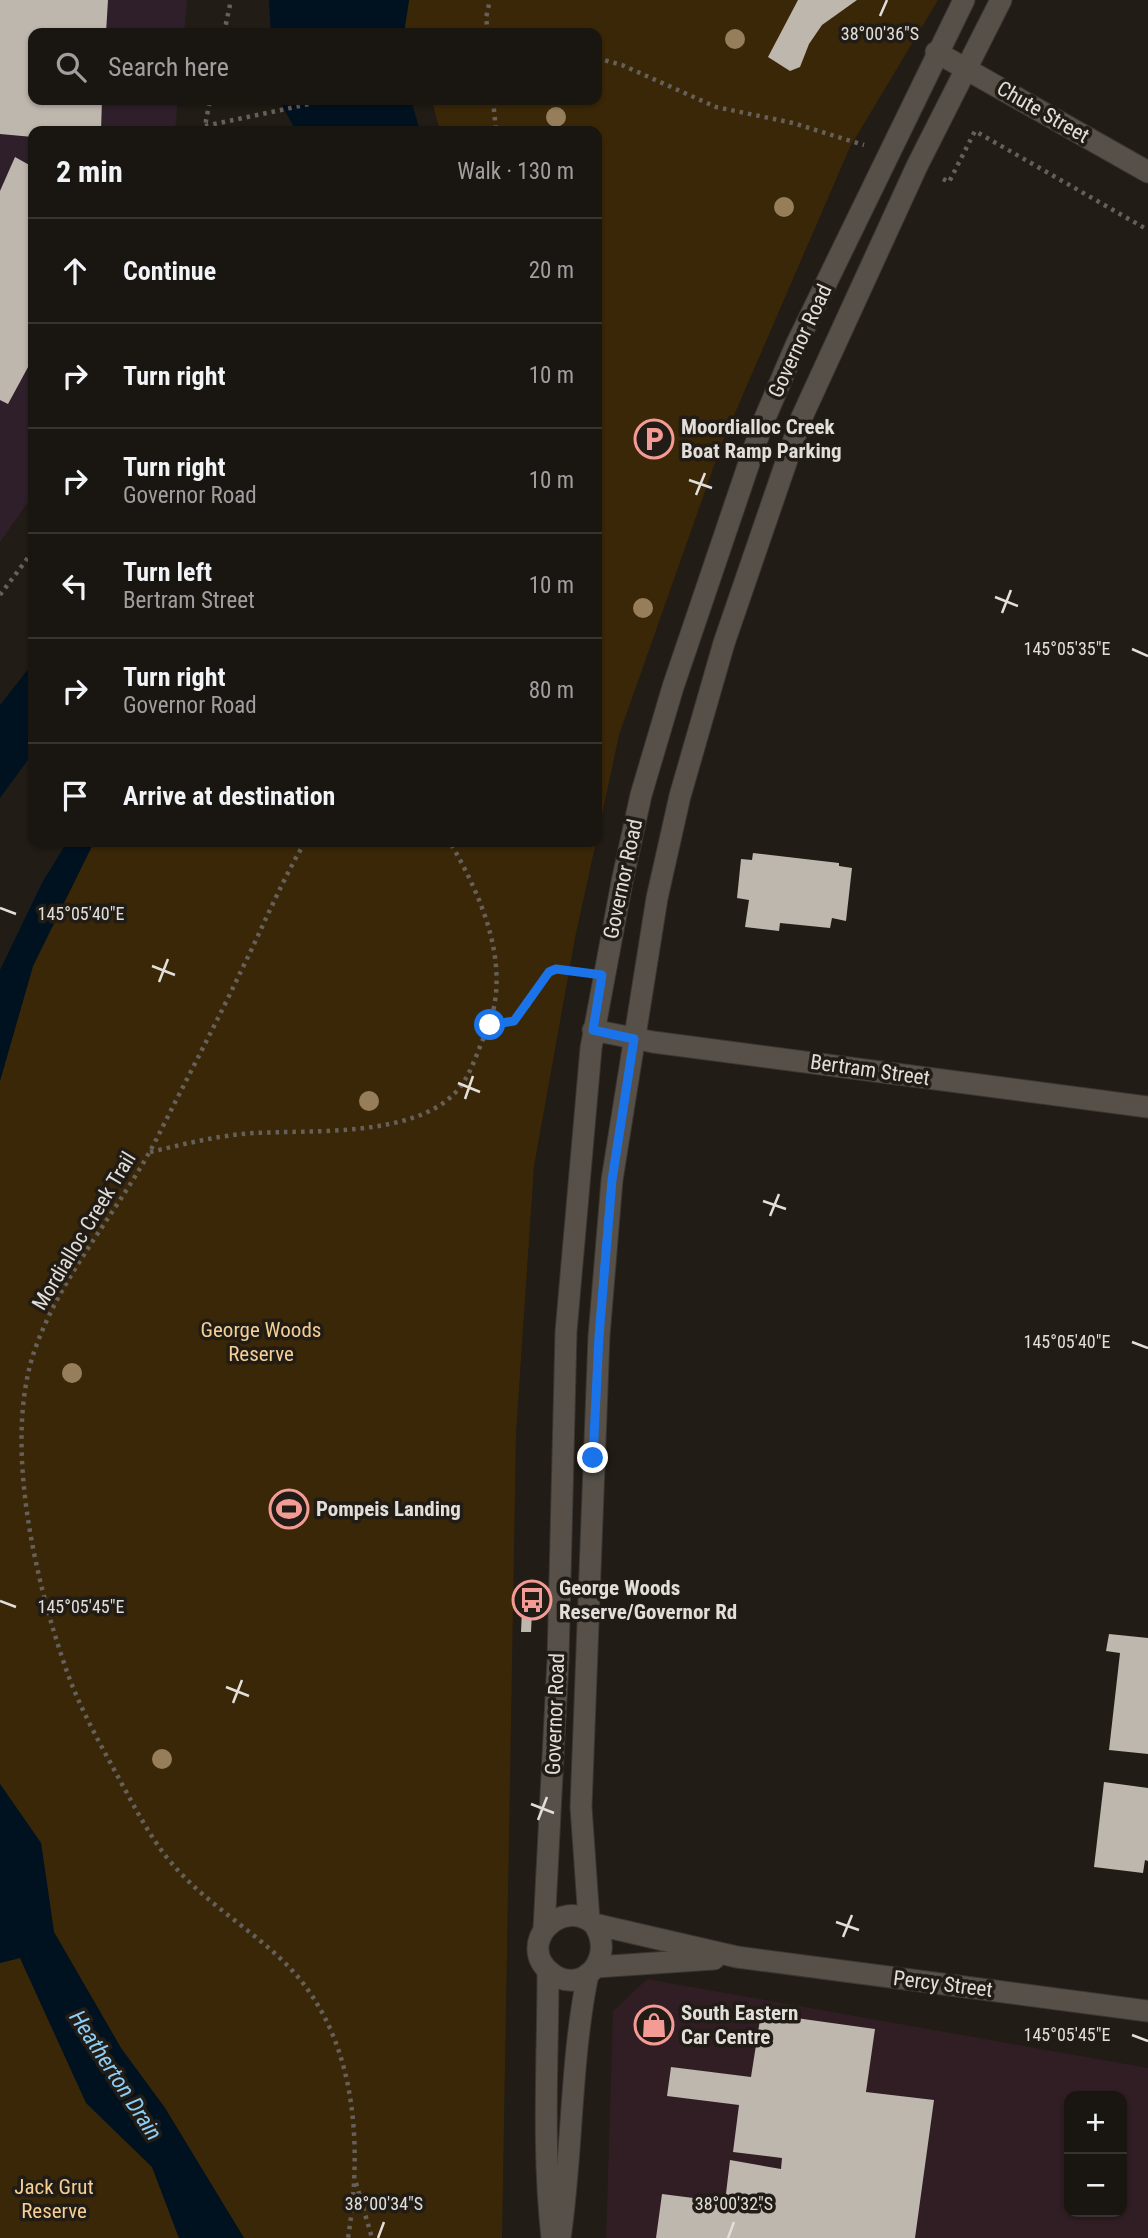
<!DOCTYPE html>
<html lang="en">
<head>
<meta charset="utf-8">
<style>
  :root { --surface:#191510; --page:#26221e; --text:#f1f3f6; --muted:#9f9f9f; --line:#373430 }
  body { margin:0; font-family:"Roboto Condensed",sans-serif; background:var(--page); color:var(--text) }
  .controls { position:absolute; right:21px; bottom:21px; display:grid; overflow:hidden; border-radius:14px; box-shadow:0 2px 5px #0004 }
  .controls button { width:63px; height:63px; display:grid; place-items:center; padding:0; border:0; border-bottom:2px solid var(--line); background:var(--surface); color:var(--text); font:35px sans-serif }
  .stop { position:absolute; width:21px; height:21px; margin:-16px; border:5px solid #1a73e8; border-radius:50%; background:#fff }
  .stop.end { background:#1a73e8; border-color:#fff; box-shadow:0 2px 7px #0008 }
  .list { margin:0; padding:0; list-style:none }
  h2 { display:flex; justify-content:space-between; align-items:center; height:91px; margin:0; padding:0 28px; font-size:30px }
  h2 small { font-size:23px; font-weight:400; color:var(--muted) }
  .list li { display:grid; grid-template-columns:46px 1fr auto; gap:21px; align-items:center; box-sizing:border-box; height:105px; padding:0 28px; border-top:2px solid var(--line) }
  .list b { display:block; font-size:26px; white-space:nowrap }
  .list p { margin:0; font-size:23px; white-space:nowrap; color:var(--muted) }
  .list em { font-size:23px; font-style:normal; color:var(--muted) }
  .icon { flex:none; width:38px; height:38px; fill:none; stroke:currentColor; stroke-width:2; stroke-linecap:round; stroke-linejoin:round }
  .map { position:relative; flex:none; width:1148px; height:2238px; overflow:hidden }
  .search { position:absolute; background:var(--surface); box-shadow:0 2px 5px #0004; left:28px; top:28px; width:574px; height:77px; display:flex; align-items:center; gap:18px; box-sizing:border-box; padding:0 24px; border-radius:14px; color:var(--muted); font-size:26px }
  .panel { position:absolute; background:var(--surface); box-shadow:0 2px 5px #0004; left:28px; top:126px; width:574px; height:721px; border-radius:14px }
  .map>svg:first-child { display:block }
  .commercial { fill:#301e24; fill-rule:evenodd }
  .education { fill:#2e1f2a }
  .green { fill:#3a2707 }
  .water { fill:#001220 }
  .building { fill:#beb7ae }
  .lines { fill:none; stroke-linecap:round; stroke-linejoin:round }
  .minor-casing { stroke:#3a3632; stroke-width:23 }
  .path { stroke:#65605a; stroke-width:4.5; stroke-dasharray:3.5 5; stroke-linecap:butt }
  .minor { stroke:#565048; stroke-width:21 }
  .tree { fill:#967e5b }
  .route { stroke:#1a73e8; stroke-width:9 }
  .ticks { fill:none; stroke:#e2deda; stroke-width:2.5 }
  .labels { text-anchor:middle; stroke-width:7; stroke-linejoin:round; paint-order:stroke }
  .street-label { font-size:21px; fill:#e2deda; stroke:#211c15 }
  .poi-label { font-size:21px; font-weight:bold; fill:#e2deda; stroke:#211c15; text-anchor:start }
  .park-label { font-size:21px; fill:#f6cf95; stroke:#211c15 }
  .water-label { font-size:23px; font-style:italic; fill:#8ecef6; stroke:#211c15 }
  .ticks-label { font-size:18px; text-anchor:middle; fill:#e2deda; stroke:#211c15; stroke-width:7; stroke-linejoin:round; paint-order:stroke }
</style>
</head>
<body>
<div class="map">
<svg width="1148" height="2238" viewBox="0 0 1148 2238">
  <rect width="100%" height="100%" fill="#211c15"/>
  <!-- commercial -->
  <path class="commercial" d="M 647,1979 L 1148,2068 L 1148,2238 L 606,2238 L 613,2011 ZM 1069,2096 L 1122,2096 L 1122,2212 L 1069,2212 Z"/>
  <!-- education -->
  <path class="education" d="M 0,0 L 187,0 L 184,33 L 33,33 L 33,100 L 178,100 L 175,131 L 33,131 L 33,495 L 0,542 Z"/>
  <!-- green -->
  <g class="green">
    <path d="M 409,0 L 938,0 L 850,147 L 722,443 L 619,735 L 597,838 L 597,131 L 440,131 L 432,101 L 597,100 L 597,33 L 404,33 Z"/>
    <path d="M 94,842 L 596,842 L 575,938 L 534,1166 L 516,1433 L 502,2238 L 244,2238 L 165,2108 L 121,2048 L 54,1932 L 41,1843 L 0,1784 L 0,1081 L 33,966 Z"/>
    <path d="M 20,1958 L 86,2102 L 152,2167 L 179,2238 L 0,2238 L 0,1963 Z"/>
  </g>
  <!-- water -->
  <g class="water">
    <path d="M 269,0 L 409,0 L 404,33 L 271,33 Z"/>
    <path d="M 279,100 L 411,100 L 420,131 L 296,131 Z"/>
    <path d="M 33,663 L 33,753 L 0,798 L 0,705 Z"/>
    <path d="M 67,842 L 94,842 L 33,966 L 0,1081 L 0,970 L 42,883 Z"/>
    <path d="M 0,1784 L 41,1843 L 54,1932 L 121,2048 L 165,2108 L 244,2238 L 179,2238 L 152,2167 L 86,2103 L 20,1958 L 0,1963 Z"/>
  </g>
  <!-- building -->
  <g class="building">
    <path d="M 0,0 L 108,0 L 106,33 L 33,33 L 33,100 L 102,100 L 101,131 L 33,131 L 33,137 L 0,134 Z"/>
    <path d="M 798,0 L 857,0 L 822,25 L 809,44 L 800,67 L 790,71 L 768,57 Z"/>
    <path d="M 15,157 L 33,167 L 33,358 L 8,404 L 0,400 L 0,191 Z"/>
    <path d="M 753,853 L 839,863 L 839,866 L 852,868 L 846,921 L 832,918 L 830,928 L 780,923 L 779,931 L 745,927 L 749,900 L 737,898 L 741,859 L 752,860 Z"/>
    <path d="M 522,1610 L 532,1611 L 531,1632 L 521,1632 Z"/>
    <path d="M 1109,1634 L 1148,1638 L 1148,1754 L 1109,1750 L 1120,1653 L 1106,1651 Z"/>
    <path d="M 1104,1782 L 1148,1788 L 1148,1861 L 1145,1860 L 1143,1873 L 1094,1867 Z"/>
    <path d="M 761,2013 L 875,2029 L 866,2092 L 934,2100 L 915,2238 L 656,2238 L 662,2194 L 725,2202 L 730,2160 L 781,2169 L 782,2158 L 733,2152 L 739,2105 L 667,2096 L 671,2067 L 751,2077 Z"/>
  </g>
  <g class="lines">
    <defs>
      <g id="minor">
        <path d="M 936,52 L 1148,172"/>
        <path d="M 593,1030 L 653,1042 L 1148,1107"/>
        <path d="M 589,1920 L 581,1807 L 599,1336 L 612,1180 L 657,898 L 680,796 L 724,643 L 801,419 L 917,166 L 1001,0"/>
        <path d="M 594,1924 C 617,1958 581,1998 550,1972 C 516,1944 561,1896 594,1924 L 737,1957 L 1148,2011"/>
        <path d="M 544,1929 L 558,1660 L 566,1332 L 591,1048 L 622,882 L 641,795 L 673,687 L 762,425 L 796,345 L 964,0"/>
        <path d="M 596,1967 L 714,1959"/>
        <path d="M 548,1971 C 548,2060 542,2148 552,2238"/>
        <path d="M 560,2238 C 573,2150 570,2062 588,1974"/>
      </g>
    </defs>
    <!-- minor casing -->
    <use href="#minor" class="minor-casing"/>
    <!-- path -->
    <g class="path">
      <path d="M 224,33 L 231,0"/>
      <path d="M 488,33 L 486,18 L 490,0"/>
      <path d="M 597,58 L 622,65 L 716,107 L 793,123 L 864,145"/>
      <path d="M 493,100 L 496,131"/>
      <path d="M 205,126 L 328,100"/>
      <path d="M 204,131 L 210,100"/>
      <path d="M 943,179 L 949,182 L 975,131 L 1148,230"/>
      <path d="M 0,595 L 33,551"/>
      <path d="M 305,842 C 281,882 263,927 242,969 C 215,1026 185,1082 157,1138 C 120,1210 63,1271 35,1349 C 3,1440 34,1576 65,1666 C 79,1708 102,1747 123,1786 C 137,1811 150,1837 169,1860 C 202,1901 249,1927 286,1964 C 357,2035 363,2144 348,2238"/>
      <path d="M 490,1025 C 528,1022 529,1000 549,972 L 556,969 L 578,972"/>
      <path d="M 150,1152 C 185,1144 219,1135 255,1133 C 312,1130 411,1137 454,1094 C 469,1080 476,1055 484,1037 C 515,972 483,899 450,842"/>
      <path d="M 356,2183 L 372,2238"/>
    </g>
    <!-- minor -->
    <use href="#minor" class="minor"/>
  </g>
  <!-- trees -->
  <g class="tree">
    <circle cx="735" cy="39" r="10"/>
    <circle cx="556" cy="117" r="10"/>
    <circle cx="784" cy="207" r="10"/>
    <circle cx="643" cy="608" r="10"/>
    <circle cx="369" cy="1101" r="10"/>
    <circle cx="72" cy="1373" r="10"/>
    <circle cx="162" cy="1759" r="10"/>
  </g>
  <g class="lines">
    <!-- route -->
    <path class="route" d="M 490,1025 L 514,1021 L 549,972 L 556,969 L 602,975 L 593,1030 L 634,1039 L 612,1180 L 599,1336 L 593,1458"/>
  </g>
  <!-- ticks -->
  <path class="ticks" d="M 880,16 L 887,0M 689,480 L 712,488M 696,495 L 705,473M 995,597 L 1018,606M 1002,613 L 1011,590M 1132,649 L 1148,656M 0,908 L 16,914M 152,966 L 175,975M 159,982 L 168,959M 458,1083 L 480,1092M 465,1099 L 473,1076M 763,1201 L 786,1209M 770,1216 L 779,1194M 1132,1342 L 1148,1348M 0,1601 L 16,1607M 226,1687 L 249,1696M 233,1703 L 242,1680M 531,1804 L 554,1813M 538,1820 L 547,1797M 836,1922 L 859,1930M 843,1937 L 852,1915M 1132,2035 L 1148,2041M 378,2238 L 384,2222M 728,2238 L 734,2222"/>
  <!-- icons -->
  <defs>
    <symbol id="parking-ring" viewBox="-11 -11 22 22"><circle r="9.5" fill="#211c15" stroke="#f59b96" stroke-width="1.5"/><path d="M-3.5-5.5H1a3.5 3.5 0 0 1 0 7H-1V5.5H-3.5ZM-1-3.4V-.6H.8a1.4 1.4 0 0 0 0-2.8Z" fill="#f59b96"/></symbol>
    <symbol id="stadium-ring" viewBox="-11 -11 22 22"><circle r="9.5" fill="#211c15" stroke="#f59b96" stroke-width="1.5"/><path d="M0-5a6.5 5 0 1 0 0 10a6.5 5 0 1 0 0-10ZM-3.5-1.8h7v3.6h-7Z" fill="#f59b96"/></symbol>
    <symbol id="bus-ring" viewBox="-11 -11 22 22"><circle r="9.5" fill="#211c15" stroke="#f59b96" stroke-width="1.5"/><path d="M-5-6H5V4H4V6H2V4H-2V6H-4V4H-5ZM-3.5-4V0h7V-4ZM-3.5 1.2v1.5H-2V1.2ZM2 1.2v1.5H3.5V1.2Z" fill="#f59b96"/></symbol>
    <symbol id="shop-ring" viewBox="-11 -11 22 22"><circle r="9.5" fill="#211c15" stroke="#f59b96" stroke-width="1.5"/><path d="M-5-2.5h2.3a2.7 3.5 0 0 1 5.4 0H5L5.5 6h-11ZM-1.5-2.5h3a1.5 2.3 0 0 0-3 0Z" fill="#f59b96"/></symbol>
  </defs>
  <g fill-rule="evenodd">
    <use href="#parking-ring" x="632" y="417" width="44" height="44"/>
    <use href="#stadium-ring" x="267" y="1487" width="44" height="44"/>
    <use href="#bus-ring" x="510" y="1578" width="44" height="44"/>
    <use href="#shop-ring" x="632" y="2003" width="44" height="44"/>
  </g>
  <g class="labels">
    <!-- street labels -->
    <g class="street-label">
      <text transform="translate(1043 112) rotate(30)" y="7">Chute Street</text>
      <text transform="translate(800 341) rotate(-65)" y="7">Governor Road</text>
      <text transform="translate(623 879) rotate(-78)" y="7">Governor Road</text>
      <text transform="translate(870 1070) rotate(8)" y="7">Bertram Street</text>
      <text transform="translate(84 1231) rotate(-59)" y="7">Mordialloc Creek Trail</text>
      <text transform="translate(555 1714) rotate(-88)" y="7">Governor Road</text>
      <text transform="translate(943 1984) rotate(7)" y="7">Percy Street</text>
    </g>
    <!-- poi labels -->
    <g class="poi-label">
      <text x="681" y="434">Moordialloc Creek<tspan x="681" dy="24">Boat Ramp Parking</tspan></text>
      <text x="316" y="1516">Pompeis Landing</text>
      <text x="559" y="1595">George Woods<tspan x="559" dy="24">Reserve/Governor Rd</tspan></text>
      <text x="681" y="2020">South Eastern<tspan x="681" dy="24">Car Centre</tspan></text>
    </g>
    <!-- park labels -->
    <g class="park-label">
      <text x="261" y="1337">George Woods<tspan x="261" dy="24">Reserve</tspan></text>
      <text x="54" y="2194">Jack Grut<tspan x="54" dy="24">Reserve</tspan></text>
    </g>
    <!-- water labels -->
    <g class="water-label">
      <text transform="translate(116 2075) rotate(57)" y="8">Heatherton Drain</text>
    </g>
  </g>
  <g class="ticks-label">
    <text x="880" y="40">38°00'36"S</text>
    <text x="1067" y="655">145°05'35"E</text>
    <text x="81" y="920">145°05'40"E</text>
    <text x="1067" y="1348">145°05'40"E</text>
    <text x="81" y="1613">145°05'45"E</text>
    <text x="1067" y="2041">145°05'45"E</text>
    <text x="384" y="2210">38°00'34"S</text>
    <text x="734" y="2210">38°00'32"S</text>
  </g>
</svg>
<div class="controls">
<button>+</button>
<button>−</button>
</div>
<div class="stop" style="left:490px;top:1025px"></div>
<div class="stop end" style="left:593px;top:1458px"></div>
<div class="search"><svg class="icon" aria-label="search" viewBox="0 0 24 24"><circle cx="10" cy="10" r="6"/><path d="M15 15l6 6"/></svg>Search here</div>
<section class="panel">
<h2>2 min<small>Walk · 130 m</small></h2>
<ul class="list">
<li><svg class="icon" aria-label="ahead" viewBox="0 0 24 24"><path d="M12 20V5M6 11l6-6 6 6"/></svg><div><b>Continue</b></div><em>20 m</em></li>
<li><svg class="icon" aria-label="right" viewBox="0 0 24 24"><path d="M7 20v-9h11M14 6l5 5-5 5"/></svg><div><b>Turn right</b></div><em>10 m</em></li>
<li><svg class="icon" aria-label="right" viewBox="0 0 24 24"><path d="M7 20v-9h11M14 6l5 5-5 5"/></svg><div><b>Turn right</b><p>Governor Road</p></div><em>10 m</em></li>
<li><svg class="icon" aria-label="left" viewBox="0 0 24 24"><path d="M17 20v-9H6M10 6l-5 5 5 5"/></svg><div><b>Turn left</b><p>Bertram Street</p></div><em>10 m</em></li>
<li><svg class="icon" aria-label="right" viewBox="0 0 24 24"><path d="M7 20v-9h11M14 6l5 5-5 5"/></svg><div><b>Turn right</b><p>Governor Road</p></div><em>80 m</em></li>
<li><svg class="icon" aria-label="arrive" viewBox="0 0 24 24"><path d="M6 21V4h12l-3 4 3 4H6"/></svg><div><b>Arrive at destination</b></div></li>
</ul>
</section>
</div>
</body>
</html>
